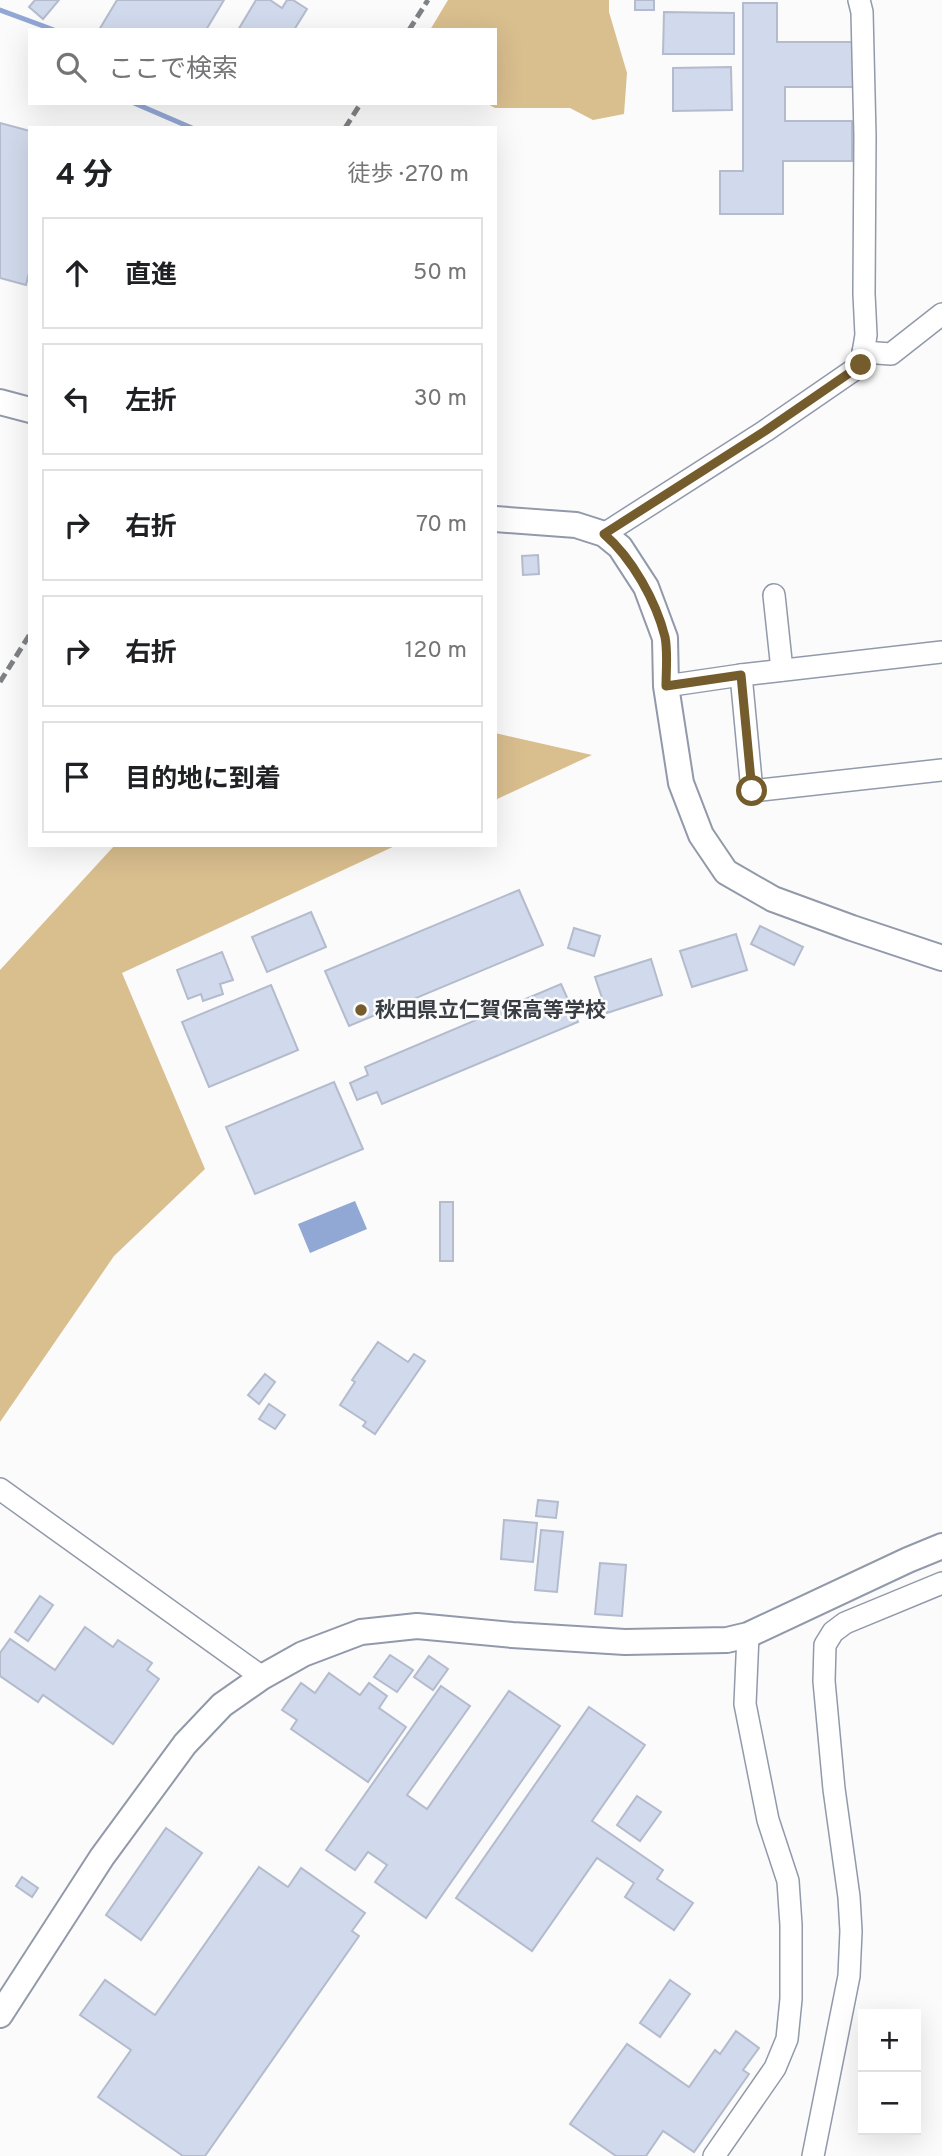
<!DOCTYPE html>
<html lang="ja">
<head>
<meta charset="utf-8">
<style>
  :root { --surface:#fff; --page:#f2f2f2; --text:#202124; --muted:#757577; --line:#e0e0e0 }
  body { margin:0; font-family:Overpass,"Noto Sans JP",sans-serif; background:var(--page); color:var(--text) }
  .controls { position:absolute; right:21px; bottom:21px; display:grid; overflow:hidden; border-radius:0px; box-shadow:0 7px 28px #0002 }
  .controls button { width:63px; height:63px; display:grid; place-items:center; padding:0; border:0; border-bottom:2px solid var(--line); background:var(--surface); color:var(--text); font:35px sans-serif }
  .stop { position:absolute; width:21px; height:21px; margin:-16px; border:5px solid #755c2d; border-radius:50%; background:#fff }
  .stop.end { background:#755c2d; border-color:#fff; box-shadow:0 2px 7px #0008 }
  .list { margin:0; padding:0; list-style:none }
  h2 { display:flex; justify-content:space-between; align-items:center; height:91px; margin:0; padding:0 28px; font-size:30px }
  h2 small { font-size:23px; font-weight:400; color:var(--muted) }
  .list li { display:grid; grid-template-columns:46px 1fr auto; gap:21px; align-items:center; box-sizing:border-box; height:112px; margin:0 14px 14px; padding:0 14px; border:2px solid var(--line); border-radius:0px }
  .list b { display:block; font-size:26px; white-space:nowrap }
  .list em { font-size:23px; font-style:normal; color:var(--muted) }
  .icon { flex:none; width:38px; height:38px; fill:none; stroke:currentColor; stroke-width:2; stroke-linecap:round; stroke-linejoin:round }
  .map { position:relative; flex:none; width:942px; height:2156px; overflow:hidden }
  .search { position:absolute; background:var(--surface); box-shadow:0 7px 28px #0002; left:28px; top:28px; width:469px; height:77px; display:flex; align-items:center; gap:18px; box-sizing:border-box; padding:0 24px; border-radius:0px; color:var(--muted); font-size:26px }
  .panel { position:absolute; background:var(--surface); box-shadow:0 7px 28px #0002; left:28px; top:126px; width:469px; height:721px; border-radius:0px }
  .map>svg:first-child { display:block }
  .forest { fill:#d9be8e }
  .water { fill:#91a7d4 }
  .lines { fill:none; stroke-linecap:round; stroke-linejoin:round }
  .stream { stroke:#91a7d4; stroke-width:5 }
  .building { fill:#d1daec; stroke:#b3bbcd; stroke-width:2 }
  .minor-casing { stroke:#9199aa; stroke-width:24 }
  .tertiary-casing { stroke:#9199aa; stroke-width:28 }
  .minor { stroke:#fff; stroke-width:21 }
  .tertiary { stroke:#fff; stroke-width:24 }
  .rail { stroke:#7e8185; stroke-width:5; stroke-dasharray:10 5; stroke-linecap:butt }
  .route { stroke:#755c2d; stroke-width:9 }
  .poi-dot { fill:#755c2d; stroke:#fbfbfb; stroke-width:2.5 }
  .labels { text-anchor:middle; stroke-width:5; stroke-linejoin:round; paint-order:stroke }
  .poi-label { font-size:21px; font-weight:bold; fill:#393d44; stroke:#fbfbfb; text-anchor:start }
</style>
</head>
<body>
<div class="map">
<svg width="942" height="2156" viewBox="0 0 942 2156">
  <rect width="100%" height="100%" fill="#fbfbfb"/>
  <!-- forest -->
  <g class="forest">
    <path d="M 448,0 L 609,0 L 609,12 L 627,73 L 624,114 L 593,120 L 570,108 L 495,108 L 486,103 L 495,103 L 495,30 L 430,30 Z"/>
    <path d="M 495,733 L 592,755 L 495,800 Z"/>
    <path d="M 115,845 L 397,845 L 122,973 L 205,1169 L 114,1256 L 0,1422 L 0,970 Z"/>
  </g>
  <!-- water -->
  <path class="water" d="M 355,1201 L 367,1229 L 310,1253 L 298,1224 Z"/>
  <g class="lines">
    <!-- stream -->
    <g class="stream">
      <path d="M 0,10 L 54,30"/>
      <path d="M 134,103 L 192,128"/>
    </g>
  </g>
  <!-- building -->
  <g class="building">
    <path d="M 35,0 L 59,0 L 43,19 L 29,7 Z"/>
    <path d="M 117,0 L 224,0 L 206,30 L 99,30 Z"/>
    <path d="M 256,0 L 270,0 L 282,8 L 287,0 L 293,0 L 307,9 L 294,30 L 238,30 Z"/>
    <rect x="635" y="0" width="19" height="10"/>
    <path d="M 743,3 L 777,3 L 777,42 L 853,42 L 853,87 L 785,87 L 785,121 L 852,121 L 852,161 L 783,161 L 783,214 L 720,214 L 720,171 L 743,171 Z"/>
    <path d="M 664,12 L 734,13 L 734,54 L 663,54 Z"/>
    <path d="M 731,67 L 732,110 L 673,111 L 673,68 Z"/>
    <path d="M 0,123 L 30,131 L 30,268 L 26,285 L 0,278 Z"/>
    <path d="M 538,555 L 539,574 L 523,575 L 522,556 Z"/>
    <path d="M 519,890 L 543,945 L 349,1026 L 325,971 Z"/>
    <path d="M 311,912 L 326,947 L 267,972 L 252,937 Z"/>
    <path d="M 760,926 L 803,947 L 794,965 L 751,944 Z"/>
    <path d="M 574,928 L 600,936 L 594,956 L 568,948 Z"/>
    <path d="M 736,934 L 747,970 L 692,987 L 680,951 Z"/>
    <path d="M 222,952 L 233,980 L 220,984 L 223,994 L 203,1001 L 201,994 L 188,999 L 177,970 Z"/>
    <path d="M 651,959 L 662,995 L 607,1013 L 595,977 Z"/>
    <path d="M 561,984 L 578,1022 L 382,1104 L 377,1092 L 357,1100 L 350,1083 L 368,1075 L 365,1067 Z"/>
    <path d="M 271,985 L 298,1050 L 209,1087 L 182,1022 Z"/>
    <path d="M 334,1082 L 363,1149 L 255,1194 L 226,1127 Z"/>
    <rect x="440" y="1202" width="13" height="59"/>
    <path d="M 378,1342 L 408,1362 L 414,1354 L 425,1361 L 375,1434 L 363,1426 L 366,1422 L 340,1405 L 355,1382 L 352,1380 Z"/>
    <path d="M 265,1374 L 275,1382 L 259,1404 L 248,1395 Z"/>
    <path d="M 269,1404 L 285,1415 L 275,1429 L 259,1419 Z"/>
    <path d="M 538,1500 L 558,1502 L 556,1518 L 536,1516 Z"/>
    <path d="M 504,1520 L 537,1523 L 533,1562 L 501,1559 Z"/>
    <path d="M 541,1530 L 563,1532 L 557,1592 L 535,1590 Z"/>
    <path d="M 600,1563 L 626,1565 L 622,1616 L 595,1614 Z"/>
    <path d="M 40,1596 L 53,1605 L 28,1641 L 15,1632 Z"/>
    <path d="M 85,1627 L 113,1647 L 118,1640 L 152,1663 L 147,1670 L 159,1679 L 113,1744 L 43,1695 L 38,1702 L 0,1676 L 0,1653 L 10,1639 L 55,1670 Z"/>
    <path d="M 390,1655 L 413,1670 L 397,1692 L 374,1677 Z"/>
    <path d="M 429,1656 L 448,1669 L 433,1690 L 414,1677 Z"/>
    <path d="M 329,1673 L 360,1695 L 369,1683 L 387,1696 L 379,1708 L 406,1727 L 368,1782 L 291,1729 L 297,1720 L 282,1710 L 301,1683 L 315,1693 Z"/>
    <path d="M 441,1686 L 470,1706 L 407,1795 L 427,1809 L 509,1691 L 560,1726 L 426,1918 L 375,1882 L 387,1865 L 368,1852 L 355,1870 L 326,1850 Z"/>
    <path d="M 589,1707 L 645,1745 L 592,1821 L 663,1870 L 657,1879 L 693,1903 L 674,1930 L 625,1897 L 634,1883 L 597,1858 L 532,1951 L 456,1898 Z"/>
    <path d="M 637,1796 L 661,1812 L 640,1841 L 617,1825 Z"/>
    <path d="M 166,1828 L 202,1853 L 141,1940 L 106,1915 Z"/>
    <path d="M 259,1867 L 288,1887 L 301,1868 L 365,1913 L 352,1931 L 359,1936 L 205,2156 L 183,2156 L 98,2097 L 131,2050 L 80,2015 L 105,1980 L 155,2015 Z"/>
    <path d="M 22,1877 L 38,1888 L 32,1897 L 16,1886 Z"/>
    <path d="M 670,1980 L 690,1994 L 660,2037 L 640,2023 Z"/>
    <path d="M 736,2031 L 759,2048 L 743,2070 L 749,2074 L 694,2152 L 663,2131 L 646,2156 L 616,2156 L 570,2124 L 627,2044 L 689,2087 L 715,2050 L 720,2054 Z"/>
  </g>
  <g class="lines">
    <defs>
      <g id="minor">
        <path d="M 863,352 L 891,354 L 942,314"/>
        <path d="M 604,534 L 765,431 L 861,365 L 866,335 L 864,294 L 865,136 L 862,12 L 859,0"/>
        <path d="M 774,595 L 782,670"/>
        <path d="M 741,675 L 752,791 L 942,770"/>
        <path d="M 666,686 L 741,675 L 942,652"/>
        <path d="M 0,1489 L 262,1677"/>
        <path d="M 714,2156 L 775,2068 L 787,2039 L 791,1999 L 791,1925 L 788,1881 L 768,1820 L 745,1704 L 748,1635"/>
        <path d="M 813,2156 L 849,1976 L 851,1931 L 849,1897 L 834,1789 L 824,1681 L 825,1645 L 833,1632 L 845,1623 L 942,1583"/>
      </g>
      <g id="tertiary">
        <path d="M 0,402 L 30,410"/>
        <path d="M 495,519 L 576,525 L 604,534 L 620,547 L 646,587 L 665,638 L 666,686 L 681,783 L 701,835 L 726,872 L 773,899 L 852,928 L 942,958"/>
        <path d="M 0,2015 L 102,1857 L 185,1744 L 222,1705 L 262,1677 L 303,1654 L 361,1632 L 417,1626 L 512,1635 L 625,1642 L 727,1640 L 748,1635 L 908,1560 L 942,1546"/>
      </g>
    </defs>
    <!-- minor casing -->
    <use href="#minor" class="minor-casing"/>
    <!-- tertiary casing -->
    <use href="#tertiary" class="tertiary-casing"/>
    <!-- minor -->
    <use href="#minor" class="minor"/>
    <!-- tertiary -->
    <use href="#tertiary" class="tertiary"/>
    <!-- rail -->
    <g class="rail">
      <path d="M 409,30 L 428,0"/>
      <path d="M 345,128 L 361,103"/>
      <path d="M 0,682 L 30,634"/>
    </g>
  </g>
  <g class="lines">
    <!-- route -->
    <path class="route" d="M 752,791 L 741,675 L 666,686 C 666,671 668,652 665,637 C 656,601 632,558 604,534 L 765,431 L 861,365"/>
  </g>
  <!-- markers -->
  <circle class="poi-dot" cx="361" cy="1010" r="7"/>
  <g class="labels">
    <!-- poi labels -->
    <g class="poi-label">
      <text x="375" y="1017">秋田県立仁賀保高等学校</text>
    </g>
  </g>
</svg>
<div class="controls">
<button>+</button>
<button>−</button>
</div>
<div class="stop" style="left:752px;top:791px"></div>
<div class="stop end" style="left:861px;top:365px"></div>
<div class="search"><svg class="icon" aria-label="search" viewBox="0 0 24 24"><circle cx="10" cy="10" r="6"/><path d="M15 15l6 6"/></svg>ここで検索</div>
<section class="panel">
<h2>4 分<small>徒歩 · 270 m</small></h2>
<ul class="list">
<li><svg class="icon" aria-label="ahead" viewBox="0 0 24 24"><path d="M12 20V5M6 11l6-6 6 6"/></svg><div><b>直進</b></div><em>50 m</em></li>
<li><svg class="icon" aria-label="left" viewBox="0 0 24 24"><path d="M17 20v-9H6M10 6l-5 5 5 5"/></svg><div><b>左折</b></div><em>30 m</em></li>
<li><svg class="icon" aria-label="right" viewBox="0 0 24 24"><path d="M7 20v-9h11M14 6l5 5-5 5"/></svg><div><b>右折</b></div><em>70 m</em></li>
<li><svg class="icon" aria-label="right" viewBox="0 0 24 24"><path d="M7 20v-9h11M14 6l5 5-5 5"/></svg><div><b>右折</b></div><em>120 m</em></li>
<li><svg class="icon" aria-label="arrive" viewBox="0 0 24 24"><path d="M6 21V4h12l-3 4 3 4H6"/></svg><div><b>目的地に到着</b></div></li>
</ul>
</section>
</div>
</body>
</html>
